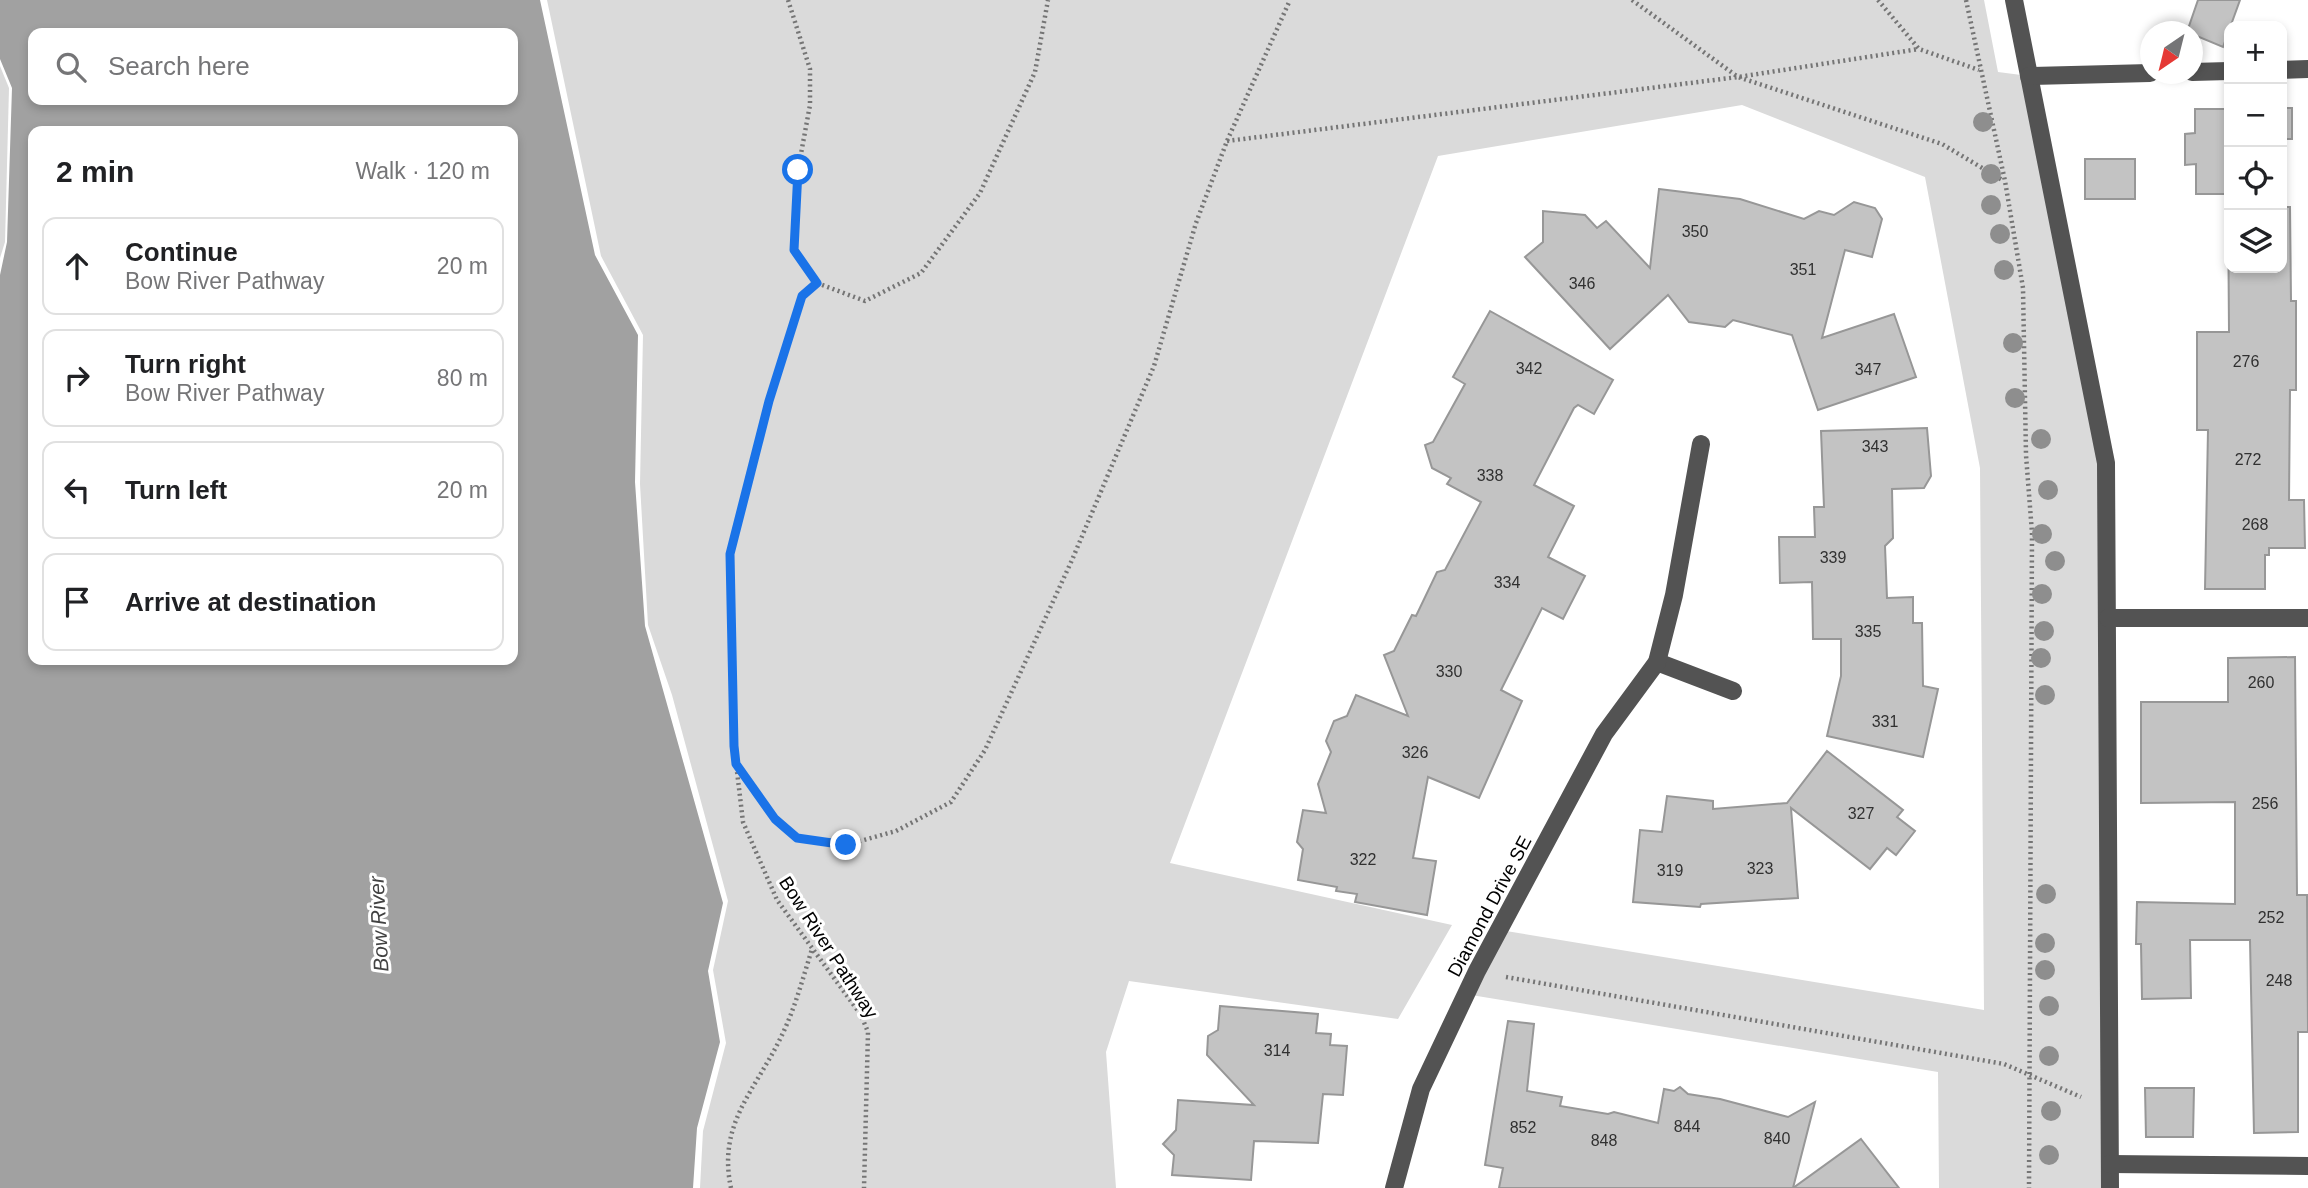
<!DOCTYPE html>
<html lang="en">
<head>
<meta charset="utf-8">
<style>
  :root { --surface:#fff; --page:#f6f6f6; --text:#202124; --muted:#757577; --line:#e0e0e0 }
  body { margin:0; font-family:Arial,sans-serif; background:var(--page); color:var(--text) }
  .controls { position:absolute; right:21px; top:21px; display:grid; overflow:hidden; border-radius:14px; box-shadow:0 4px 10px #0003 }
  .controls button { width:63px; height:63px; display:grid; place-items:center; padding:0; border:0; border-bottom:2px solid var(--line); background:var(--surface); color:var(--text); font:35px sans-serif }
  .compass { position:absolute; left:2140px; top:21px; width:63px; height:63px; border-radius:50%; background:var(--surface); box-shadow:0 4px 10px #0003; rotate:215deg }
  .stop { position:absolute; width:21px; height:21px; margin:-16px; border:5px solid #1a73e8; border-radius:50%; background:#fff }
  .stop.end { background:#1a73e8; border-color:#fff; box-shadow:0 2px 7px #0008 }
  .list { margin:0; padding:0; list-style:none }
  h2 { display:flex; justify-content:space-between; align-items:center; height:91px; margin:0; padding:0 28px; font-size:30px }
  h2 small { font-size:23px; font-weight:400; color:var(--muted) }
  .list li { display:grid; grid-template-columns:46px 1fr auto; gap:21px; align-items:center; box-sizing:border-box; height:98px; margin:0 14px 14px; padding:0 14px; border:2px solid var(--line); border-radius:14px }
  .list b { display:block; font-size:26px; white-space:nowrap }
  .list p { margin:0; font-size:23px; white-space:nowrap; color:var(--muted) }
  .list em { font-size:23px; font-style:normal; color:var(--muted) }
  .icon { flex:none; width:38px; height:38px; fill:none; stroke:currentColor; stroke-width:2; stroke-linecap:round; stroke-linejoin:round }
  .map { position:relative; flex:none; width:2308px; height:1188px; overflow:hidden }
  .search { position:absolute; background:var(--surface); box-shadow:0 4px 10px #0003; left:28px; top:28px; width:490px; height:77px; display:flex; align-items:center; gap:18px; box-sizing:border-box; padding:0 24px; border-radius:14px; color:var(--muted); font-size:26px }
  .panel { position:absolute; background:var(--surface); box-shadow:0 4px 10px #0003; left:28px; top:126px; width:490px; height:539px; border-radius:14px }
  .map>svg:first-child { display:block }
  .green { fill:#dadada }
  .water { fill:#a1a1a1; fill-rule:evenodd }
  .building { fill:#c3c3c3; stroke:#979797; stroke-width:2 }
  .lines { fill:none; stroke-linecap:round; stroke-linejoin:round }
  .path { stroke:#757575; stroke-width:4.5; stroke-dasharray:2 3.5; stroke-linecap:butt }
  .minor { stroke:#535353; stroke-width:18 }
  .tree { fill:#8e8e8e }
  .route { stroke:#1a73e8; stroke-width:9 }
  .labels { text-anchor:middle; stroke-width:6; stroke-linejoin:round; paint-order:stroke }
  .number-label { font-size:16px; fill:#313131 }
  .street-label { font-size:19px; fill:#000; stroke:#fff }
  .water-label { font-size:21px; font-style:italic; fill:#424242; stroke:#fff }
</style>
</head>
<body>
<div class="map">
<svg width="2308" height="1188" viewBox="0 0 2308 1188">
  <rect width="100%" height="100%" fill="#fff"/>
  <!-- green -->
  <g class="green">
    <path d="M 547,0 L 1984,0 L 1998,72 L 2029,76 L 2106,463 L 2110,1188 L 1939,1188 L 1938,1072 L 1465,994 L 1500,930 L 1984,1010 L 1980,468 L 1925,177 L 1742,105 L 1438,156 L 1170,863 L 1452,925 L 1398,1019 L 1129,981 L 1106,1052 L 1116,1188 L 700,1188 L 703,1131 L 726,1043 L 713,970 L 728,901 L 672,695 L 648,625 L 640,484 L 643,335 L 601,256 Z"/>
    <path d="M 0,66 L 9,88 L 5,242 L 0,258 Z"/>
  </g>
  <!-- water -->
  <path class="water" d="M 0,0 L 540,0 L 595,255 L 638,335 L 635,482 L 645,626 L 723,903 L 708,971 L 720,1042 L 697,1128 L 693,1188 L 0,1188 L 0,275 L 7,242 L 12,88 L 0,59 ZM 33,33 L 513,33 L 513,100 L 33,100 ZM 33,131 L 513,131 L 513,660 L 33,660 Z"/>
  <!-- building -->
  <g class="building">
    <path d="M 2198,0 L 2240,0 L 2223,47 L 2187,32 Z"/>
    <path d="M 2282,108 L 2292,108 L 2292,139 L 2285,139 L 2285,207 L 2290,207 L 2291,301 L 2296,301 L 2296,390 L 2290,390 L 2289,500 L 2304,500 L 2305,548 L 2269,548 L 2269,555 L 2265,555 L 2265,589 L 2205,589 L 2208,430 L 2197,430 L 2197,332 L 2229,332 L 2228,194 L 2196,194 L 2196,164 L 2185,165 L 2185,134 L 2195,133 L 2195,109 L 2229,109 L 2229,268 L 2282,268 Z"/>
    <rect x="2085" y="159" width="50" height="40"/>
    <path d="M 1659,189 L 1740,199 L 1804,219 L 1819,211 L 1834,215 L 1854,202 L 1875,208 L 1882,219 L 1872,257 L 1845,250 L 1822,338 L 1894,314 L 1916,377 L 1818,410 L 1792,335 L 1733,320 L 1725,327 L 1689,322 L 1668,295 L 1610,349 L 1525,257 L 1543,242 L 1543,211 L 1585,215 L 1597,228 L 1606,221 L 1650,268 Z"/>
    <path d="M 1490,311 L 1613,380 L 1594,414 L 1578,405 L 1574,408 L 1534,485 L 1574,506 L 1548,557 L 1585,576 L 1563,619 L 1542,608 L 1501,690 L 1522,701 L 1479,798 L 1428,777 L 1413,858 L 1436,861 L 1427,915 L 1355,902 L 1357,894 L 1336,891 L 1337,887 L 1298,880 L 1303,849 L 1297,842 L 1303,810 L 1326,813 L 1318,784 L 1331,752 L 1326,741 L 1334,721 L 1347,716 L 1356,695 L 1408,716 L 1384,655 L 1394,651 L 1412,615 L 1416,616 L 1437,572 L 1445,570 L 1481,502 L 1447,484 L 1451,478 L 1432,468 L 1425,445 L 1433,442 L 1465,384 L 1453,377 Z"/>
    <path d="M 1927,428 L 1931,476 L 1924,488 L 1892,489 L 1893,538 L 1885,546 L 1887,598 L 1913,597 L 1913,623 L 1922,623 L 1923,686 L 1938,689 L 1923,757 L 1827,736 L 1841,676 L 1841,639 L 1813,639 L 1812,582 L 1780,583 L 1779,537 L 1815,537 L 1814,507 L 1824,507 L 1821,431 Z"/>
    <path d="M 2295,657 L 2297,895 L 2307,895 L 2308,1032 L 2298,1032 L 2298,1132 L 2254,1133 L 2250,940 L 2190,940 L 2191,998 L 2142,999 L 2141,944 L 2136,944 L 2137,902 L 2235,904 L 2235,802 L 2141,803 L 2141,702 L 2228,702 L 2228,658 Z"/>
    <path d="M 1827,751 L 1903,810 L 1897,817 L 1915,831 L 1896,855 L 1887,848 L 1870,869 L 1791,808 L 1798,898 L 1701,904 L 1700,907 L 1633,902 L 1640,830 L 1662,832 L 1667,796 L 1713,801 L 1713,809 L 1787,803 Z"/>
    <path d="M 1220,1006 L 1318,1014 L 1316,1033 L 1331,1034 L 1330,1045 L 1347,1046 L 1343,1095 L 1323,1094 L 1318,1143 L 1254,1141 L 1251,1180 L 1172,1175 L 1174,1155 L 1163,1144 L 1176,1130 L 1178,1100 L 1254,1105 L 1207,1055 L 1208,1036 L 1218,1030 Z"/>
    <path d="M 1508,1021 L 1534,1024 L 1527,1091 L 1562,1097 L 1560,1106 L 1608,1114 L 1614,1112 L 1658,1123 L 1664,1089 L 1674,1091 L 1680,1087 L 1688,1094 L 1720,1099 L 1788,1117 L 1815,1102 L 1793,1188 L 1499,1188 L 1503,1168 L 1485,1165 Z"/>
    <path d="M 2145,1088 L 2194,1088 L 2193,1137 L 2146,1137 Z"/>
    <path d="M 1861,1139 L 1899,1188 L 1793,1188 Z"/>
  </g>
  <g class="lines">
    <!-- path -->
    <g class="path">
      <path d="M 788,0 L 810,69 L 810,105 L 798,170 L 794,250 L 817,283"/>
      <path d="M 1632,0 L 1738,77 L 1942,144 L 2004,181"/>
      <path d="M 1878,0 L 1919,49 L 1979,70"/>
      <path d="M 1966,0 L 2005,181 L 2023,288 L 2026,455 L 2032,533 L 2029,1188"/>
      <path d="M 1227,141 L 1738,77 L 1919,49"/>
      <path d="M 817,283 L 802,296 L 769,401 L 730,554 L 734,746 L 743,822 L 777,900 L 861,1015 L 868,1032 L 864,1188"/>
      <path d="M 817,283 L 865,301 L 921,273 L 980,193 L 1035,72 L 1048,0"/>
      <path d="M 736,764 L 775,819 L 797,838 L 846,845 L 896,831 L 951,802 L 985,750 L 1072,560 L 1154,366 L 1196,223 L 1227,141 L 1290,0"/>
      <path d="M 1506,977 L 2004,1064 L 2081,1097"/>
      <path d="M 731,1188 C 717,1123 756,1090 782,1035 C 795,1008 803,978 812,949"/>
    </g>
    <!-- minor -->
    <g class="minor">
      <path d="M 2014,0 L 2106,463 L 2110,1188"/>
      <path d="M 2282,70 L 2308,69"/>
      <path d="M 2192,72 L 2229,71"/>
      <path d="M 2029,76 L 2150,73"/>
      <path d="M 2108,618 L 2308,618"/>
      <path d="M 1657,662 L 1733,691"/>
      <path d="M 2110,1164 L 2308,1166"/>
      <path d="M 1394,1188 L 1421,1089 L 1477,971 L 1604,734 L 1657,662 L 1674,595 L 1701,444"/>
    </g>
  </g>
  <!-- trees -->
  <g class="tree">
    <circle cx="1983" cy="122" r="10"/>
    <circle cx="1991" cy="174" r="10"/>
    <circle cx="1991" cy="205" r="10"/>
    <circle cx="2000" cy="234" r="10"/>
    <circle cx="2004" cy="270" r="10"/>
    <circle cx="2013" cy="343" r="10"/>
    <circle cx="2015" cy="398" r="10"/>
    <circle cx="2041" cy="439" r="10"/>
    <circle cx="2048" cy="490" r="10"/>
    <circle cx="2042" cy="534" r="10"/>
    <circle cx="2055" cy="561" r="10"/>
    <circle cx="2042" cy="594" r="10"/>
    <circle cx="2044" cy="631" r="10"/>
    <circle cx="2041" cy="658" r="10"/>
    <circle cx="2045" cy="695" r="10"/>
    <circle cx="2046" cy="894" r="10"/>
    <circle cx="2045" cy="943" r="10"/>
    <circle cx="2045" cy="970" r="10"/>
    <circle cx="2049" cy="1006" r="10"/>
    <circle cx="2049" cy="1056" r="10"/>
    <circle cx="2051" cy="1111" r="10"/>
    <circle cx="2049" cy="1155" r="10"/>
  </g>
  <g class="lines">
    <!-- route -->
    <path class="route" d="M 798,170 L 794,250 L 817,283 L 802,296 L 769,401 L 730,554 L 734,746 L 736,764 L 775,819 L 797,838 L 846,845"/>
  </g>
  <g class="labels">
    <!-- number labels -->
    <g class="number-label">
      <text x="1695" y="237">350</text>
      <text x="1803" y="275">351</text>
      <text x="1582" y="289">346</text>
      <text x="2246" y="367">276</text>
      <text x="1529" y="374">342</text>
      <text x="1868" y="375">347</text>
      <text x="1875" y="452">343</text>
      <text x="2248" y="465">272</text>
      <text x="1490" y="481">338</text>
      <text x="2255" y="530">268</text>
      <text x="1833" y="563">339</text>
      <text x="1507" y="588">334</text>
      <text x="1868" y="637">335</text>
      <text x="1449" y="677">330</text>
      <text x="2261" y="688">260</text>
      <text x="1885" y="727">331</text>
      <text x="1415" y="758">326</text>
      <text x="2265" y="809">256</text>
      <text x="1861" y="819">327</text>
      <text x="1363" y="865">322</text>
      <text x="1760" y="874">323</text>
      <text x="1670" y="876">319</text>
      <text x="2271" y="923">252</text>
      <text x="2279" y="986">248</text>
      <text x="1277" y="1056">314</text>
      <text x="1687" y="1132">844</text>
      <text x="1523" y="1133">852</text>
      <text x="1777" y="1144">840</text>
      <text x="1604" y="1146">848</text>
    </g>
    <!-- street labels -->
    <g class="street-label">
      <text transform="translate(1489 906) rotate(-62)" y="7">Diamond Drive SE</text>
      <text transform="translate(829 947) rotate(57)" y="7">Bow River Pathway</text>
    </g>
    <!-- water labels -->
    <g class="water-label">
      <text transform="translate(379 924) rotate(-93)" y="7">Bow River</text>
    </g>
  </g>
</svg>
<div class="controls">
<button>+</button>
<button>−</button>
<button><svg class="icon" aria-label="locate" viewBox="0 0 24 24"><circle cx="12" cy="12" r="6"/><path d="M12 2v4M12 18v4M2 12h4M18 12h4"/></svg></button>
<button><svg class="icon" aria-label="layers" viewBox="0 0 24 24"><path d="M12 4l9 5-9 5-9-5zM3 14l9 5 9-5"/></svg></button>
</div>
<svg class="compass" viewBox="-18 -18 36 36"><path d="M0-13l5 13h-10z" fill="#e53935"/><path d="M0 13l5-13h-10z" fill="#757577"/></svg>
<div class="stop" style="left:798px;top:170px"></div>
<div class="stop end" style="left:846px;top:845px"></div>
<div class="search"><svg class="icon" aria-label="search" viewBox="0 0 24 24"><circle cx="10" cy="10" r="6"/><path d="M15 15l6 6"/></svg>Search here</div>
<section class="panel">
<h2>2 min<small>Walk · 120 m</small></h2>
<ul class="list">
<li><svg class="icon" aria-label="ahead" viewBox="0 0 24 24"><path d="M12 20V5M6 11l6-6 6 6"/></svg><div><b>Continue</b><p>Bow River Pathway</p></div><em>20 m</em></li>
<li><svg class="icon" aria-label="right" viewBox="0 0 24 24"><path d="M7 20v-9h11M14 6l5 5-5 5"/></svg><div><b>Turn right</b><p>Bow River Pathway</p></div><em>80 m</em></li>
<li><svg class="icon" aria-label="left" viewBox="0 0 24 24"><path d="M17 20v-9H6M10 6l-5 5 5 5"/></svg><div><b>Turn left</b></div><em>20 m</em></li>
<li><svg class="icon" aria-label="arrive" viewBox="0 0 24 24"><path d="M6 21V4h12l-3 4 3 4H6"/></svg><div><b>Arrive at destination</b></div></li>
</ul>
</section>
</div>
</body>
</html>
